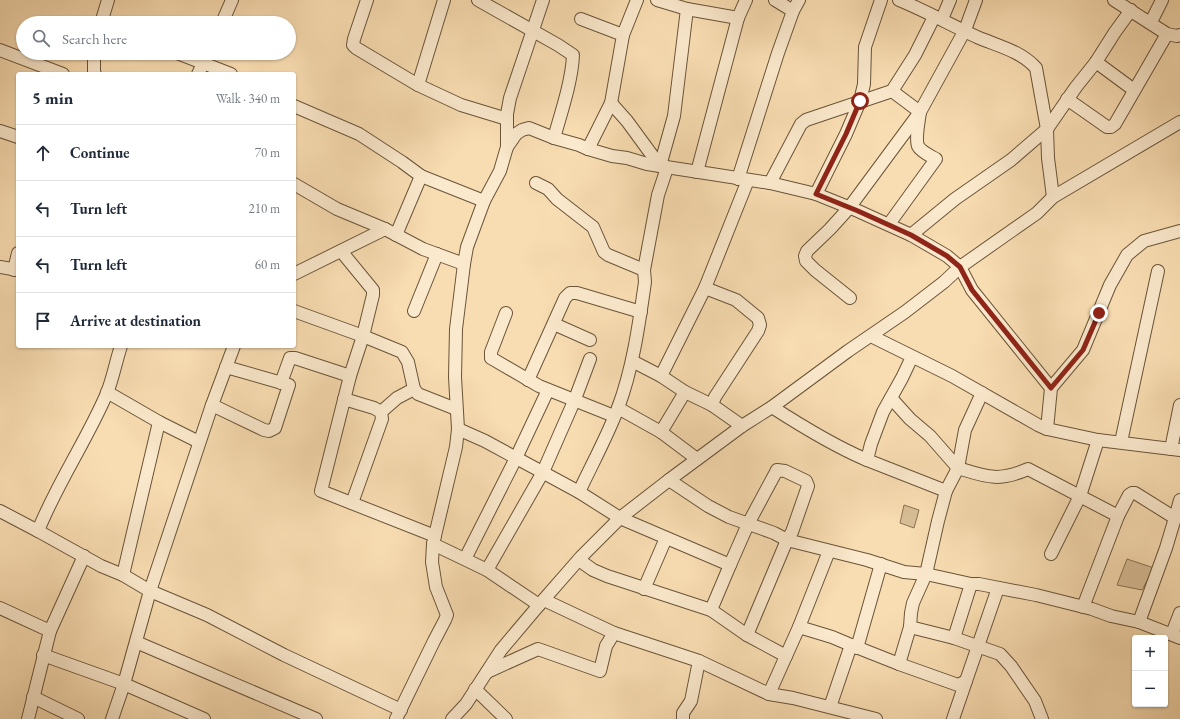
<!DOCTYPE html>
<html lang="en">
<head>
<meta charset="utf-8">
<style>
  :root { --surface:#fff; --page:#f6f6f7; --text:#1f2937; --muted:#747a83; --line:#e0e1e3 }
  body { margin:0; font-family:"EB Garamond",serif; background:var(--page); color:var(--text) }
  .controls { position:absolute; right:12px; bottom:12px; display:grid; overflow:hidden; border-radius:4px; box-shadow:0 1px 3px #0004 }
  .controls button { width:36px; height:36px; display:grid; place-items:center; padding:0; border:0; border-bottom:1px solid var(--line); background:var(--surface); color:var(--text); font:20px sans-serif }
  .stop { position:absolute; width:12px; height:12px; margin:-9px; border:3px solid #8f2418; border-radius:50%; background:#fff }
  .stop.end { background:#8f2418; border-color:#fff; box-shadow:0 1px 4px #0008 }
  .list { margin:0; padding:0; list-style:none }
  h2 { display:flex; justify-content:space-between; align-items:center; height:52px; margin:0; padding:0 16px; font-size:17px }
  h2 small { font-size:13px; font-weight:400; color:var(--muted) }
  .list li { display:grid; grid-template-columns:26px 1fr auto; gap:12px; align-items:center; box-sizing:border-box; height:56px; padding:0 16px; border-top:1px solid var(--line) }
  .list b { display:block; font-size:15px; white-space:nowrap }
  .list em { font-size:13px; font-style:normal; color:var(--muted) }
  .icon { flex:none; width:22px; height:22px; fill:none; stroke:currentColor; stroke-width:2; stroke-linecap:round; stroke-linejoin:round }
  .map { position:relative; flex:none; width:1180px; height:719px; overflow:hidden }
  .search { position:absolute; background:var(--surface); box-shadow:0 1px 3px #0004; left:16px; top:16px; width:280px; height:44px; display:flex; align-items:center; gap:10px; box-sizing:border-box; padding:0 14px; border-radius:22px; color:var(--muted); font-size:15px }
  .panel { position:absolute; background:var(--surface); box-shadow:0 1px 3px #0004; left:16px; top:72px; width:280px; height:276px; border-radius:4px }
  .map>svg:first-child { display:block }
  .green { fill:#d8be96; stroke:#887253 }
  .lines { fill:none; stroke-linecap:round; stroke-linejoin:round }
  .minor-casing { stroke:#695438; stroke-width:14 }
  .minor { stroke:#fbe9cd; stroke-width:12 }
  .route { stroke:#8f2418; stroke-width:5 }
</style>
</head>
<body>
<div class="map">
<svg width="1180" height="719" viewBox="0 0 1180 719">
  <rect width="100%" height="100%" fill="#f9ddb2"/>
  <filter id="stains"><feTurbulence type="fractalNoise" baseFrequency=".005" numOctaves="4"/><feColorMatrix values="0 0 0 0 .2 0 0 0 0 .09 0 0 0 0 .02 0 0 0 .5 -.17"/></filter>
  <radialGradient id="worn" r=".72"><stop offset=".6" stop-color="#630" stop-opacity="0"/><stop offset="1" stop-color="#630" stop-opacity=".3"/></radialGradient>
  <!-- green -->
  <g class="green">
    <path d="M 904,505 L 919,510 L 914,528 L 900,523 Z"/>
    <path d="M 1127,559 L 1154,568 L 1142,590 L 1117,585 Z"/>
  </g>
  <g class="lines">
    <defs>
      <g id="minor">
        <path d="M 367,0 L 354,39 L 353,45 L 356,48 L 418,85 L 461,105 L 507,119"/>
        <path d="M 478,0 L 558,45 L 573,55 C 572,81 561,113 554,138"/>
        <path d="M 657,0 L 687,9 L 738,18"/>
        <path d="M 899,0 C 926,11 951,25 977,37 C 998,46 1021,51 1036,68 L 1047,129 L 1048,158 L 1053,197"/>
        <path d="M 1114,0 L 1167,34 L 1177,36 L 1180,35"/>
        <path d="M 793,11 L 799,0"/>
        <path d="M 581,19 L 623,35"/>
        <path d="M 942,19 L 950,0"/>
        <path d="M 1151,22 L 1162,0"/>
        <path d="M 101,23 L 108,0"/>
        <path d="M 222,23 L 232,0"/>
        <path d="M 0,50 L 63,74"/>
        <path d="M 94,53 L 94,73 L 95,74"/>
        <path d="M 177,53 L 231,74"/>
        <path d="M 1096,62 L 1134,90"/>
        <path d="M 198,74 L 208,53"/>
        <path d="M 418,85 L 444,0"/>
        <path d="M 1067,99 L 1107,127 L 1111,127 L 1115,124 L 1167,34"/>
        <path d="M 611,103 L 627,121 L 660,166"/>
        <path d="M 294,106 L 359,134 L 402,162 L 421,176 L 396,235"/>
        <path d="M 0,131 L 18,137"/>
        <path d="M 507,147 L 516,134 L 522,130 L 529,128 L 554,138 L 579,145 L 588,149 L 612,156 L 627,158 L 647,164 L 770,183 L 816,194 L 858,211 L 911,235 L 947,256 L 960,267 L 972,290 L 1051,388 L 1047,429"/>
        <path d="M 588,149 L 611,103 L 623,35 L 637,0"/>
        <path d="M 660,166 L 674,116 L 687,9"/>
        <path d="M 667,168 L 658,195 L 644,270 L 645,282 C 639,324 633,368 618,408 C 607,437 592,464 579,492 L 620,518 L 730,565 L 711,610"/>
        <path d="M 697,172 L 738,18 L 746,0"/>
        <path d="M 421,176 L 484,201"/>
        <path d="M 738,179 L 778,53 L 793,11 L 775,0"/>
        <path d="M 536,183 L 548,189 L 557,199 L 593,227 L 604,252 L 608,255 L 644,270"/>
        <path d="M 770,183 L 801,124 L 806,120 L 892,91 L 915,55 L 934,17"/>
        <path d="M 294,184 L 337,209 L 385,229 L 423,249 L 464,264"/>
        <path d="M 816,194 L 846,134 L 860,101 L 864,84 L 865,47 L 881,0"/>
        <path d="M 889,224 L 936,159 C 931,156 921,152 918,146 C 915,138 919,121 920,112 L 892,91"/>
        <path d="M 911,235 L 955,199 L 1011,160 L 1047,129 L 1076,87 L 1096,62 L 1115,32 L 1131,10"/>
        <path d="M 0,267 L 18,270"/>
        <path d="M 14,270 L 18,253"/>
        <path d="M 294,274 L 385,229"/>
        <path d="M 705,288 L 736,300 L 758,318 L 760,325 L 758,331 L 715,397 L 712,405 L 742,426"/>
        <path d="M 850,298 L 815,270 L 806,261 L 805,256 L 807,251 L 830,229 L 849,208 L 920,112 L 965,30 L 976,0"/>
        <path d="M 294,311 L 363,336 L 402,352 L 408,362 L 414,389 L 418,394 L 456,409"/>
        <path d="M 414,311 L 437,254"/>
        <path d="M 506,313 L 491,352 L 491,358 L 539,386 L 614,416"/>
        <path d="M 554,324 L 590,340"/>
        <path d="M 871,336 L 952,376 L 1038,425 L 1047,429 L 1098,440 L 1180,450"/>
        <path d="M 912,357 L 902,378 L 883,412 L 871,444 L 867,460 L 946,491 L 938,521 L 926,574 L 913,603 L 911,613 L 910,627 L 899,664 L 958,685 L 966,681 L 998,588"/>
        <path d="M 632,361 L 661,376"/>
        <path d="M 350,376 L 321,491 L 435,536"/>
        <path d="M 528,380 L 565,298 L 570,293 L 577,293 L 641,312"/>
        <path d="M 281,383 L 290,358 L 295,358 L 350,376 L 363,336 L 373,295 L 373,290 L 341,251"/>
        <path d="M 1051,388 L 1083,350 L 1110,285 L 1127,255 L 1144,241 L 1180,231"/>
        <path d="M 107,392 L 159,422 L 199,442"/>
        <path d="M 891,398 L 910,419 L 930,436 L 958,468 L 965,430 L 982,393"/>
        <path d="M 344,399 L 374,408 L 381,412 L 382,419 L 352,503"/>
        <path d="M 212,405 L 264,430 L 269,431 L 275,428 L 289,385 L 226,367"/>
        <path d="M 712,405 L 685,392 L 661,376 L 705,288 L 748,180"/>
        <path d="M 772,407 C 803,427 834,446 867,460"/>
        <path d="M 618,408 L 661,432 L 697,459"/>
        <path d="M 381,412 L 397,398 L 414,389"/>
        <path d="M 458,429 L 485,441 L 579,492"/>
        <path d="M 661,432 L 685,392"/>
        <path d="M 1121,442 L 1158,271"/>
        <path d="M 1171,449 L 1180,405"/>
        <path d="M 669,480 L 708,506 L 729,517 L 774,533 L 787,540 L 867,560 L 904,572 L 926,574 L 971,584 L 979,584 L 1036,595 L 1092,609 L 1111,616 L 1139,622 L 1180,638"/>
        <path d="M 946,491 L 958,468 C 987,477 998,482 1028,469 L 1118,516 L 1083,607"/>
        <path d="M 0,511 L 38,531 L 101,566 L 123,575 L 150,591 L 207,615 L 284,655 L 401,710"/>
        <path d="M 1118,516 L 1129,495 L 1132,493 L 1135,493 L 1175,518 L 1180,500"/>
        <path d="M 38,531 C 57,483 87,440 107,393 C 113,378 116,361 121,346"/>
        <path d="M 433,544 L 487,570 L 539,605"/>
        <path d="M 1051,554 L 1080,496 L 1098,440"/>
        <path d="M 465,559 L 516,458 L 548,390"/>
        <path d="M 579,560 L 593,570 L 607,576 L 711,610 L 747,635 L 786,656"/>
        <path d="M 730,565 L 748,524 L 777,470 L 785,471 L 806,481 L 808,486 L 792,532 L 787,540 L 747,635"/>
        <path d="M 487,570 L 543,472 L 575,399 L 590,359"/>
        <path d="M 123,575 L 159,422"/>
        <path d="M 644,589 L 666,538"/>
        <path d="M 544,600 L 614,633"/>
        <path d="M 0,608 L 50,631"/>
        <path d="M 1139,622 L 1166,548 L 1175,518"/>
        <path d="M 799,627 L 829,551"/>
        <path d="M 910,627 L 954,638 L 1000,654 L 1011,666 L 1035,701 L 1042,719"/>
        <path d="M 1172,634 L 1180,613"/>
        <path d="M 954,638 L 971,584"/>
        <path d="M 136,642 L 316,719"/>
        <path d="M 851,645 L 899,664"/>
        <path d="M 857,648 L 881,564"/>
        <path d="M 43,655 L 124,684 L 204,719"/>
        <path d="M 487,672 L 538,649 L 600,671 L 606,646 L 614,633 L 699,661 L 769,694 L 793,698 L 876,719"/>
        <path d="M 475,689 L 506,719"/>
        <path d="M 769,694 L 799,627 L 832,637 L 851,645 L 830,707"/>
        <path d="M 33,697 L 78,719"/>
        <path d="M 28,719 L 50,631 L 84,556"/>
        <path d="M 112,719 L 124,684 L 150,591 L 212,405 L 234,346"/>
        <path d="M 396,719 L 434,641 L 445,620 L 447,615 L 436,587 L 432,562 L 433,544 L 456,447 L 458,429 L 455,377 L 456,329 L 464,264 L 467,247 L 484,201 L 500,171 L 507,147 L 507,114 L 510,98 L 543,0"/>
        <path d="M 452,719 L 466,704 L 501,650 L 539,605 L 581,557 L 620,518 L 669,480 L 742,426 L 772,407 L 848,351 L 905,312 L 944,282 L 960,267 L 1037,213 L 1053,197 L 1180,122"/>
        <path d="M 683,719 L 683,713 L 691,701 L 699,661"/>
        <path d="M 953,719 L 966,681"/>
      </g>
    </defs>
    <!-- minor casing -->
    <use href="#minor" class="minor-casing"/>
    <!-- minor -->
    <use href="#minor" class="minor"/>
  </g>
  <g class="lines">
    <!-- route -->
    <path class="route" d="M 860,101 L 846,134 L 816,194 L 858,211 L 911,235 L 947,256 L 960,267 L 972,290 L 1051,388 L 1083,350 L 1099,313"/>
  </g>
  <rect width="100%" height="100%" filter="url(#stains)"/>
  <rect width="100%" height="100%" fill="url(#worn)"/>
</svg>
<div class="controls">
<button>+</button>
<button>−</button>
</div>
<div class="stop" style="left:860px;top:101px"></div>
<div class="stop end" style="left:1099px;top:313px"></div>
<div class="search"><svg class="icon" aria-label="search" viewBox="0 0 24 24"><circle cx="10" cy="10" r="6"/><path d="M15 15l6 6"/></svg>Search here</div>
<section class="panel">
<h2>5 min<small>Walk · 340 m</small></h2>
<ul class="list">
<li><svg class="icon" aria-label="ahead" viewBox="0 0 24 24"><path d="M12 20V5M6 11l6-6 6 6"/></svg><div><b>Continue</b></div><em>70 m</em></li>
<li><svg class="icon" aria-label="left" viewBox="0 0 24 24"><path d="M17 20v-9H6M10 6l-5 5 5 5"/></svg><div><b>Turn left</b></div><em>210 m</em></li>
<li><svg class="icon" aria-label="left" viewBox="0 0 24 24"><path d="M17 20v-9H6M10 6l-5 5 5 5"/></svg><div><b>Turn left</b></div><em>60 m</em></li>
<li><svg class="icon" aria-label="arrive" viewBox="0 0 24 24"><path d="M6 21V4h12l-3 4 3 4H6"/></svg><div><b>Arrive at destination</b></div></li>
</ul>
</section>
</div>
</body>
</html>
